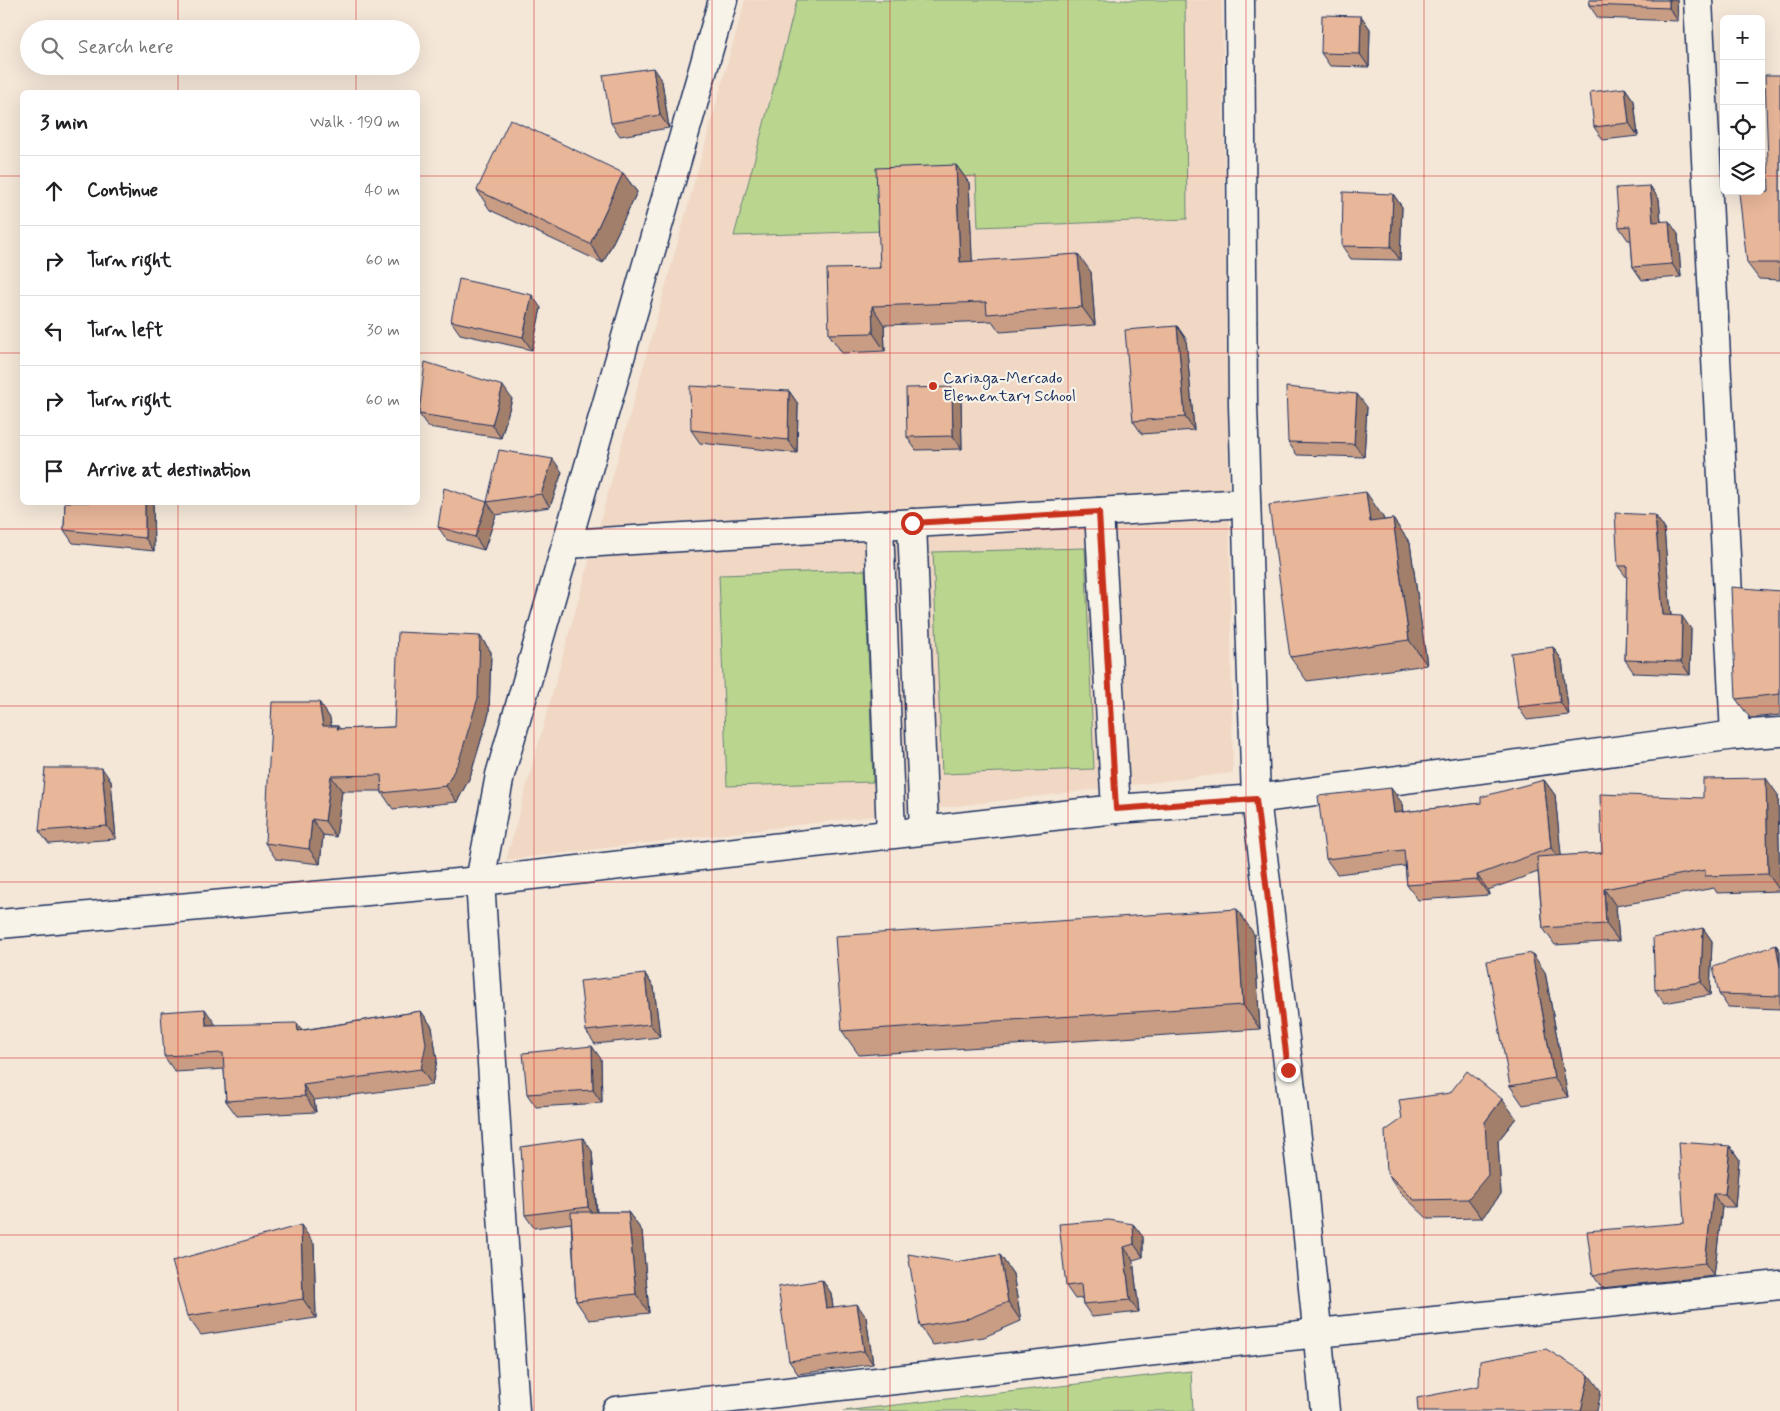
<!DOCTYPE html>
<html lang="en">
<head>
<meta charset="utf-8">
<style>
  :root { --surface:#fff; --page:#f6f6f6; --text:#202124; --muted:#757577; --line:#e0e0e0 }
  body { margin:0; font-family:Mynerve,sans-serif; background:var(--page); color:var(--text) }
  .controls { position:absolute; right:15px; top:15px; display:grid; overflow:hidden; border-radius:8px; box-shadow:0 5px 20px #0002 }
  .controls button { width:45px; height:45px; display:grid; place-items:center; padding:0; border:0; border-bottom:1px solid var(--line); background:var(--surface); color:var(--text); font:25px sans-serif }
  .stop { position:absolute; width:15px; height:15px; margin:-11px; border:4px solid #c8321e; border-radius:50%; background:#fff }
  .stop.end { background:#c8321e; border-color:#fff; box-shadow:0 1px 5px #0008 }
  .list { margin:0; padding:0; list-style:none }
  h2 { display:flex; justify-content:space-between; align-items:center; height:65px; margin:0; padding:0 20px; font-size:21px }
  h2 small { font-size:16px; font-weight:400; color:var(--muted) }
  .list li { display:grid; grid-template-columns:32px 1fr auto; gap:15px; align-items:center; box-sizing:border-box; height:70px; padding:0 20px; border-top:1px solid var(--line) }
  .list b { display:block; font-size:19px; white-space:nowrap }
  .list em { font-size:16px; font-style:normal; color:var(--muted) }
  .icon { flex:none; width:28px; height:28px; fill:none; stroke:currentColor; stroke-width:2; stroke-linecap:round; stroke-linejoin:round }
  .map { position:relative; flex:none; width:1780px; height:1411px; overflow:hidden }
  .search { position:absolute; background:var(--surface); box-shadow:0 5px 20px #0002; left:20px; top:20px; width:400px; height:55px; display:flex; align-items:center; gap:12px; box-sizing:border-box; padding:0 18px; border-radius:28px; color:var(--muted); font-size:19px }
  .panel { position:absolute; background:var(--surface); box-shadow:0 5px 20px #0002; left:20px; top:90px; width:400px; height:415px; border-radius:8px }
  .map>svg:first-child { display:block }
  .built { fill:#f0d8c5 }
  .green { fill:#bad68e; stroke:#6a8276 }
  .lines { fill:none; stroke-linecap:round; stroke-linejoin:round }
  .minor-casing { stroke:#1b2f5e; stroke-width:31 }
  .minor { stroke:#f7f3e8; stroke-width:28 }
  .wall { fill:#c89d84; stroke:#1b2f5e }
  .shaded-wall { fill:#a27f6b; stroke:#1b2f5e }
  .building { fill:#e8b699; stroke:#1b2f5e }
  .route { stroke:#c8321e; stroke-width:6 }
  .grid { fill:none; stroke:#d62828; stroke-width:1; stroke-opacity:0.55 }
  .poi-dot { fill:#c8321e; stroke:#f7f3e8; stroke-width:2 }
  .labels { text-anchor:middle; stroke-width:4.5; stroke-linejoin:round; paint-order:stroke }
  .poi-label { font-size:16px; fill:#1b2f5e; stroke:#f7f3e8; text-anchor:start }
</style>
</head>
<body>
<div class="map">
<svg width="1780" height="1411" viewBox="0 0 1780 1411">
  <rect width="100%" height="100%" fill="#f4e7d8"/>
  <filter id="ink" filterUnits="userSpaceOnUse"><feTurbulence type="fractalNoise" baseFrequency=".02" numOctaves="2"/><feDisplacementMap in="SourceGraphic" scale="10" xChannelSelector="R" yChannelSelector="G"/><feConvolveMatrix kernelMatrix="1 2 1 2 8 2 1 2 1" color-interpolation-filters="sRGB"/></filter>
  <g filter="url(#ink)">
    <!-- built -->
    <path class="built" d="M 745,0 L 1222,0 L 1233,773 L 506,860 Z"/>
    <!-- green -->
    <g class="green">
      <path d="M 797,0 L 1185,0 L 1187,219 L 978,227 L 976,176 L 883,180 L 884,231 L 734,236 Z"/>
      <path d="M 1085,548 L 1094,769 L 942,774 L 933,552 Z"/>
      <path d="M 865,570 L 873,782 L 727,786 L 719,575 Z"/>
      <path d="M 1191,1371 L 1193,1411 L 843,1411 Z"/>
    </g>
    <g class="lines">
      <defs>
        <g id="minor">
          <path d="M 1240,0 L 1243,406 L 1256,799 L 1304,1196 L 1325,1411"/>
          <path d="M 1698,0 L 1735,735"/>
          <path d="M 1099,512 L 1116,809"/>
          <path d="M 912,523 L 924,830"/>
          <path d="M 879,525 L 891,834"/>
          <path d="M 567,544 L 1246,503"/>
          <path d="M 0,924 L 480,881 L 1116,809 L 1256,799 L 1735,735 L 1780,732"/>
          <path d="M 515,1411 L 480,881 L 500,775 L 723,0"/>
          <path d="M 616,1411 L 1318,1333 L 1780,1285"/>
        </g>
      </defs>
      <!-- minor casing -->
      <use href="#minor" class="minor-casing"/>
      <!-- minor -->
      <use href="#minor" class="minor"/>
    </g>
    <!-- wall -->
    <g class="wall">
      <path d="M 1589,0 L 1677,0 L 1678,21 L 1598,18 L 1589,5 Z"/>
      <path d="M 1361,16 L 1370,29 L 1369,67 L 1330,66 L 1321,53 Z"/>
      <path d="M 1780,75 L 1780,280 L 1759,279 L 1747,263 L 1769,191 Z"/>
      <path d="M 662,81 L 669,128 L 620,136 L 611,123 Z"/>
      <path d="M 1625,88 L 1634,101 L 1638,136 L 1603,140 L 1594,127 Z"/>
      <path d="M 956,165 L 969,183 L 972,261 L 1091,272 L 1095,325 L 1000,332 L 992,321 L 884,325 L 885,351 L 842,353 L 829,334 Z"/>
      <path d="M 623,173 L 637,192 L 603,263 L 490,210 L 477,190 Z"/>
      <path d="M 1650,186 L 1659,199 L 1661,221 L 1678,234 L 1681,277 L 1642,280 L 1633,267 L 1631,240 L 1628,240 L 1619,227 Z"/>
      <path d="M 1393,194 L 1402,207 L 1400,260 L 1351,259 L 1342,246 Z"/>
      <path d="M 541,308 L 532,350 L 460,334 L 451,321 Z"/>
      <path d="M 1177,326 L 1186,339 L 1194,430 L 1142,434 L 1133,421 Z"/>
      <path d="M 952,387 L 961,400 L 962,449 L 916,450 L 907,437 Z"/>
      <path d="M 789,391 L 798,404 L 797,453 L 700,443 L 691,430 Z"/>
      <path d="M 512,399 L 501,438 L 428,427 L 419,414 Z"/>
      <path d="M 1367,407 L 1364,457 L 1297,455 L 1288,442 Z"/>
      <path d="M 562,472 L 550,507 L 496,515 L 484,550 L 447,540 L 438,527 L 487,502 Z"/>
      <path d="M 65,502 L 153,502 L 154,551 L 73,543 L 64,530 Z"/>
      <path d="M 1655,515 L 1664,528 L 1671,616 L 1691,629 L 1690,675 L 1634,673 L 1625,660 L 1627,578 L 1618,566 Z"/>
      <path d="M 1383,517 L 1383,520 L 1393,519 L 1410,543 L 1427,665 L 1307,681 L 1290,657 Z"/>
      <path d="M 1780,591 L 1780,715 L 1750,718 L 1736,699 Z"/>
      <path d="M 480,636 L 491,652 L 489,713 L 470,777 L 457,802 L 393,809 L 382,793 L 382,791 L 342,791 L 336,837 L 323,835 L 320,864 L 276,859 L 265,843 L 319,702 L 330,718 L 331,726 L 338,726 L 340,729 L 394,727 Z"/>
      <path d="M 1553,647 L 1562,660 L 1569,715 L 1527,720 L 1518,707 Z"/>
      <path d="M 1544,780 L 1555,795 L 1561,856 L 1602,853 L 1703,798 L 1778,795 L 1780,891 L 1717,893 L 1714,888 L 1616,906 L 1619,941 L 1555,945 L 1543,928 L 1538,872 L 1488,890 L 1489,895 L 1418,900 L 1407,885 L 1405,866 L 1337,874 L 1326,859 L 1402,803 L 1403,812 L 1481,803 Z"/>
      <path d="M 111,781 L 116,839 L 49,844 L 39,831 Z"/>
      <path d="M 1703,928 L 1712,941 L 1710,995 L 1664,1003 L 1655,990 Z"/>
      <path d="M 1254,934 L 1260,1029 L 859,1055 L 842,1031 Z"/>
      <path d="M 1776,945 L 1780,951 L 1780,1009 L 1728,1007 L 1719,994 Z"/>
      <path d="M 1545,972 L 1568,1097 L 1523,1105 L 1510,1086 Z"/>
      <path d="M 645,974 L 654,987 L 660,1037 L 595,1044 L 586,1031 Z"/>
      <path d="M 421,1011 L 432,1027 L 437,1060 L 432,1085 L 314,1100 L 316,1112 L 237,1116 L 226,1101 L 224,1069 L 175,1072 L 164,1056 L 216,1025 L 302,1030 Z"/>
      <path d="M 601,1059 L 602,1103 L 536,1107 L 527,1094 Z"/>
      <path d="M 1516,1118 L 1498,1141 L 1501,1194 L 1482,1218 L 1428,1219 L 1400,1192 L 1387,1173 Z"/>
      <path d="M 1730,1146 L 1739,1159 L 1735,1207 L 1722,1207 L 1714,1276 L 1602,1288 L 1593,1275 L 1684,1223 Z"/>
      <path d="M 592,1151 L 597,1212 L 628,1212 L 642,1231 L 649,1313 L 589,1320 L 576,1301 L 571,1223 L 534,1228 L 525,1215 Z"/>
      <path d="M 1133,1224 L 1143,1237 L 1143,1257 L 1133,1260 L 1139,1312 L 1092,1317 L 1083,1304 L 1082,1298 L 1075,1299 L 1066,1286 Z"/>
      <path d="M 314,1244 L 316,1318 L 201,1335 L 187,1316 Z"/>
      <path d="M 1000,1255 L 1013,1274 L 1021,1321 L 984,1337 L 933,1345 L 920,1326 L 956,1262 Z"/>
      <path d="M 822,1280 L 831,1293 L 833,1307 L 866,1317 L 873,1364 L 798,1374 L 789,1361 Z"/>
    </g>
    <!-- shaded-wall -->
    <g class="shaded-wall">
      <path d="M 1669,0 L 1677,0 L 1678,21 L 1669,8 Z"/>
      <path d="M 1361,16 L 1370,29 L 1369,67 L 1360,54 Z"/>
      <path d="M 653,68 L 662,81 L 669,128 L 660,115 Z"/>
      <path d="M 1625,88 L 1634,101 L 1638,136 L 1629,123 Z"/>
      <path d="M 956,165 L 969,183 L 973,280 L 960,262 Z"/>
      <path d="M 623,173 L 637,192 L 603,263 L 590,244 Z"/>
      <path d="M 1650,186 L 1659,199 L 1662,235 L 1653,222 Z"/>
      <path d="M 1393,194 L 1402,207 L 1400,260 L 1391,247 Z"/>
      <path d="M 1669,221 L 1678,234 L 1681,277 L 1672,264 Z"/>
      <path d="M 1078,254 L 1091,272 L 1095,325 L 1082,307 Z"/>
      <path d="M 532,295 L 541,308 L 532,350 L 523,337 Z"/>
      <path d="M 872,306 L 884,325 L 885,351 L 873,333 Z"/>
      <path d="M 1177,326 L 1186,339 L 1194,430 L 1185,417 Z"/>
      <path d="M 503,386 L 512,399 L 501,438 L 492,425 Z"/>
      <path d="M 952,387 L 961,400 L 962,449 L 953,436 Z"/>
      <path d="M 789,391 L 798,404 L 797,453 L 788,440 Z"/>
      <path d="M 1357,394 L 1367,407 L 1364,457 L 1354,444 Z"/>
      <path d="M 553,459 L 562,472 L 550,507 L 541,494 Z"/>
      <path d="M 1366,492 L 1383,517 L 1387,546 L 1370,522 Z"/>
      <path d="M 145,502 L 153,502 L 154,551 L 145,538 Z"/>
      <path d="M 487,502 L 496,515 L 484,550 L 475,537 Z"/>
      <path d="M 1655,515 L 1664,528 L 1672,628 L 1663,615 Z"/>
      <path d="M 1393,519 L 1410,543 L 1427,665 L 1409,640 Z"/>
      <path d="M 1682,616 L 1691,629 L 1690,675 L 1681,662 Z"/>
      <path d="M 480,636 L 491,652 L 489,713 L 470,777 L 457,802 L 446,786 Z"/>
      <path d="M 1553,647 L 1562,660 L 1569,715 L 1560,702 Z"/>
      <path d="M 319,702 L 330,718 L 334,741 L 323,726 Z"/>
      <path d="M 102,768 L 111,781 L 116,839 L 107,826 Z"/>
      <path d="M 331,776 L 342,791 L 336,837 L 325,821 Z"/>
      <path d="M 1766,778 L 1778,795 L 1780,891 L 1768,874 Z"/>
      <path d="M 1544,780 L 1555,795 L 1562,863 L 1551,848 Z"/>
      <path d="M 1391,788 L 1402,803 L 1404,828 L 1394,813 Z"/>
      <path d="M 312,819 L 323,835 L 320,864 L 309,849 Z"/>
      <path d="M 1477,875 L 1488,890 L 1489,895 L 1478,880 Z"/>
      <path d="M 1604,889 L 1616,906 L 1619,941 L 1606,924 Z"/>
      <path d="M 1237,909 L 1254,934 L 1260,1029 L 1243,1005 Z"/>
      <path d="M 1703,928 L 1712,941 L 1710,995 L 1701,982 Z"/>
      <path d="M 1776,945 L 1780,951 L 1780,967 Z"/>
      <path d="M 1532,953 L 1545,972 L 1568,1097 L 1554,1078 Z"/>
      <path d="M 645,974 L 654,987 L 660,1037 L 650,1024 Z"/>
      <path d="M 205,1009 L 216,1025 L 206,1025 Z"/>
      <path d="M 421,1011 L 432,1027 L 437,1060 L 432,1085 L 421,1069 Z"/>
      <path d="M 297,1023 L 308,1038 L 298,1031 Z"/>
      <path d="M 592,1046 L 601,1059 L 602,1103 L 593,1090 Z"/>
      <path d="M 303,1085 L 314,1100 L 316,1112 L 305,1096 Z"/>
      <path d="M 1502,1099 L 1516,1118 L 1498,1141 L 1501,1194 L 1482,1218 L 1468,1199 L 1485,1122 Z"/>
      <path d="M 583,1138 L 592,1151 L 597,1220 L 588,1207 Z"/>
      <path d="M 1730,1146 L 1739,1159 L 1735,1207 L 1725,1194 Z"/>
      <path d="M 1713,1194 L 1722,1207 L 1714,1276 L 1705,1263 Z"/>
      <path d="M 628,1212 L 642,1231 L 649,1313 L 636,1294 Z"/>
      <path d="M 1133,1224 L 1143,1237 L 1143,1257 L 1134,1244 Z"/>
      <path d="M 301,1225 L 314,1244 L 316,1318 L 303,1299 Z"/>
      <path d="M 1124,1247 L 1133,1260 L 1139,1312 L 1130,1300 Z"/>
      <path d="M 1000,1255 L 1013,1274 L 1021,1321 L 1008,1302 Z"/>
      <path d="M 822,1280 L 831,1293 L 835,1321 L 826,1308 Z"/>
      <path d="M 857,1304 L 866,1317 L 873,1364 L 864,1351 Z"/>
      <path d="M 1589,1375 L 1601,1391 L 1597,1411 L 1581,1411 Z"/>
    </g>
    <!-- building -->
    <g class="building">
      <path d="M 1589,0 L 1669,0 L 1669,8 L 1589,5 Z"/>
      <path d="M 1322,15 L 1361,16 L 1360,54 L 1321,53 Z"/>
      <path d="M 653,68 L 660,115 L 611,123 L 603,75 Z"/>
      <path d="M 1765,75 L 1780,75 L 1780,263 L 1747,263 L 1739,193 L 1769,191 Z"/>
      <path d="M 1625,88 L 1629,123 L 1594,127 L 1590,92 Z"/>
      <path d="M 510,119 L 623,173 L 590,244 L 477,190 Z"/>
      <path d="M 956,165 L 960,262 L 1078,254 L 1082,307 L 987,314 L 986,302 L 872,306 L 873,333 L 829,334 L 827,269 L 880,268 L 876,168 Z"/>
      <path d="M 1650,186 L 1653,222 L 1669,221 L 1672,264 L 1633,267 L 1630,226 L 1619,227 L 1616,188 Z"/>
      <path d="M 1343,192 L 1393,194 L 1391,247 L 1342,246 Z"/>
      <path d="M 459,279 L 532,295 L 523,337 L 451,321 Z"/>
      <path d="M 1177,326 L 1185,417 L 1133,421 L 1125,330 Z"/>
      <path d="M 425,362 L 503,386 L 492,425 L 419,414 Z"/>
      <path d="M 690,386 L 789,391 L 788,440 L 691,430 Z"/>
      <path d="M 952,387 L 953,436 L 907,437 L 906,388 Z"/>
      <path d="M 1286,387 L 1357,394 L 1354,444 L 1288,442 Z"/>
      <path d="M 499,450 L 553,459 L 541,494 L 487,502 Z"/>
      <path d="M 444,488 L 487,502 L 475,537 L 438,527 Z"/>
      <path d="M 1366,492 L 1370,522 L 1393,519 L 1409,640 L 1290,657 L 1269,505 Z"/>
      <path d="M 65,502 L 145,502 L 145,538 L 64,530 Z"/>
      <path d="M 1615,513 L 1655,515 L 1663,615 L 1682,616 L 1681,662 L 1625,660 L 1627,566 L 1618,566 Z"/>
      <path d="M 1731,587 L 1780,591 L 1780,694 L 1736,699 Z"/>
      <path d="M 398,632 L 480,636 L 478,698 L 459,761 L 446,786 L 382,793 L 381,775 L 331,776 L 325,821 L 312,819 L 309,849 L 265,843 L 272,702 L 319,702 L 323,726 L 338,726 L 337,729 L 394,727 Z"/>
      <path d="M 1553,647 L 1560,702 L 1518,707 L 1511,653 Z"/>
      <path d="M 45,768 L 102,768 L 107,826 L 39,831 Z"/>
      <path d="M 1766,778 L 1768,874 L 1705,876 L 1705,870 L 1604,889 L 1606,924 L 1543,928 L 1537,857 L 1602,853 L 1600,794 L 1703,798 L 1703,779 Z"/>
      <path d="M 1544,780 L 1551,848 L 1477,875 L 1478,880 L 1407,885 L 1404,850 L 1326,859 L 1318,796 L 1391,788 L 1394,813 L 1481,803 L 1481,797 Z"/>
      <path d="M 1237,909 L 1243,1005 L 842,1031 L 835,936 Z"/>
      <path d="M 1703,928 L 1701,982 L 1655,990 L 1653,938 Z"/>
      <path d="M 1776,945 L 1780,967 L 1780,996 L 1719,994 L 1713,967 Z"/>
      <path d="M 1532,953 L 1554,1078 L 1510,1086 L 1487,961 Z"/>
      <path d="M 645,974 L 650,1024 L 586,1031 L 580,981 Z"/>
      <path d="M 205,1009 L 206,1025 L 297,1023 L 298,1031 L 421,1011 L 426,1044 L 421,1069 L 303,1085 L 305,1096 L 226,1101 L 223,1053 L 164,1056 L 161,1012 Z"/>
      <path d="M 592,1046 L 593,1090 L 527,1094 L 523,1053 Z"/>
      <path d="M 1467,1071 L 1502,1099 L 1485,1122 L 1488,1175 L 1468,1199 L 1414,1200 L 1387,1173 L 1385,1131 L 1402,1119 L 1399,1100 L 1450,1093 Z"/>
      <path d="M 583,1138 L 588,1207 L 525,1215 L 521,1147 Z"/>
      <path d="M 1679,1142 L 1730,1146 L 1725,1194 L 1713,1194 L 1705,1263 L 1593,1275 L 1587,1231 L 1684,1223 Z"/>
      <path d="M 571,1212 L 628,1212 L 636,1294 L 576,1301 Z"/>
      <path d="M 1109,1220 L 1133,1224 L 1134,1244 L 1124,1247 L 1130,1300 L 1083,1304 L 1081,1284 L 1066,1286 L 1059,1224 Z"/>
      <path d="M 301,1225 L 303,1299 L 187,1316 L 172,1261 Z"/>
      <path d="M 908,1254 L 956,1262 L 1000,1255 L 1008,1302 L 970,1318 L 920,1326 Z"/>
      <path d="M 822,1280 L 826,1308 L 857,1304 L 864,1351 L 789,1361 L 778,1287 Z"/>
      <path d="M 1546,1349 L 1589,1375 L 1581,1411 L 1418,1411 L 1417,1398 L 1479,1386 L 1480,1361 Z"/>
    </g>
  </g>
  <g class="lines" filter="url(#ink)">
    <!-- route -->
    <path class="route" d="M 912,523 L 1099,512 L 1116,809 L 1256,799 L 1288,1070"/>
  </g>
  <!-- grid -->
  <path class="grid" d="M 178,0 L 178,29M 356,0 L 356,29M 534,0 L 534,1411M 712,0 L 712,1411M 890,0 L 890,1411M 1068,0 L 1068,1411M 1246,0 L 1246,1411M 1424,0 L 1424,1411M 1602,0 L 1602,1411M 178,66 L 178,92M 356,66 L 356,92M 0,176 L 22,176M 418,176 L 1724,176M 1761,176 L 1780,176M 0,353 L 22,353M 418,353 L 1780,353M 178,502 L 178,1411M 356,502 L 356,1411M 0,529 L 1780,529M 0,706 L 1780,706M 0,882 L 1780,882M 0,1058 L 1780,1058M 0,1235 L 1780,1235"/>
  <!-- markers -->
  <circle class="poi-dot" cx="933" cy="386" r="5"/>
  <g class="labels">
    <!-- poi labels -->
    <g class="poi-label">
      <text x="943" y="383">Cariaga-Mercado<tspan x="943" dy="18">Elementary School</tspan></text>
    </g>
  </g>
</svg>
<div class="controls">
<button>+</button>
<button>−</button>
<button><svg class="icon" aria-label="locate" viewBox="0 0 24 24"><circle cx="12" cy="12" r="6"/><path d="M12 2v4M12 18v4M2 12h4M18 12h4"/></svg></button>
<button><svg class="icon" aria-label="layers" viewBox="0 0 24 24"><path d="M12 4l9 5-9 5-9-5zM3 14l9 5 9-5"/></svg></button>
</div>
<div class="stop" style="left:912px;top:523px"></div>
<div class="stop end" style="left:1288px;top:1070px"></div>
<div class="search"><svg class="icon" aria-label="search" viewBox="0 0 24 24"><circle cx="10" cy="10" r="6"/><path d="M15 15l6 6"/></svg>Search here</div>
<section class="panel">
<h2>3 min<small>Walk · 190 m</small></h2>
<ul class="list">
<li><svg class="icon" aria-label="ahead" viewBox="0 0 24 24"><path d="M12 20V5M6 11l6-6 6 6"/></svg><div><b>Continue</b></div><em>40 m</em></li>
<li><svg class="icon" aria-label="right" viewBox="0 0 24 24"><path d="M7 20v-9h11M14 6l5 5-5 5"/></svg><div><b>Turn right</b></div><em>60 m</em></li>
<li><svg class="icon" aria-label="left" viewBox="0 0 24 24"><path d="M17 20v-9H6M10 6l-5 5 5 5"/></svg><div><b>Turn left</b></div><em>30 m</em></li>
<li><svg class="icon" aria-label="right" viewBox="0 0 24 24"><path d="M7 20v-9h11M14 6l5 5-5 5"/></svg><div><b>Turn right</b></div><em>60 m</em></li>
<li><svg class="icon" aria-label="arrive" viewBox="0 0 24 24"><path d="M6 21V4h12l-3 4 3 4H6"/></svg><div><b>Arrive at destination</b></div></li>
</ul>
</section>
</div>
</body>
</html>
